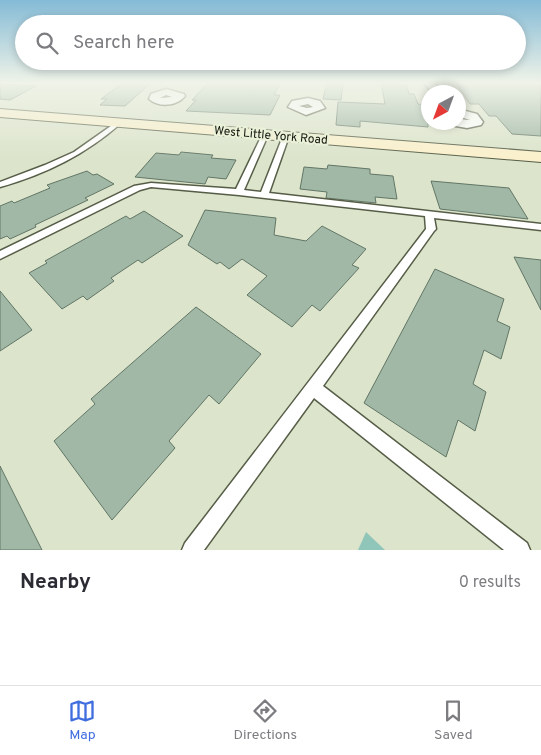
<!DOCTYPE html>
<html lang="en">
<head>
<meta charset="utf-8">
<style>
  :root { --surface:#fff; --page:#f7f7f7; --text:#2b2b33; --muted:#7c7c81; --line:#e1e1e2; --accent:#406edf }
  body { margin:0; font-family:Overpass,sans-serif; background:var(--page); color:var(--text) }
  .compass { position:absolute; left:421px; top:85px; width:45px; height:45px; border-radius:50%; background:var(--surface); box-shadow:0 2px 8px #0003; rotate:221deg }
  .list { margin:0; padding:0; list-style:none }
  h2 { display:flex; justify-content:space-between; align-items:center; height:65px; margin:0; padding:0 20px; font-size:21px }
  h2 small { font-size:16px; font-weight:400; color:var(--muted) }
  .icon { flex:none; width:28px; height:28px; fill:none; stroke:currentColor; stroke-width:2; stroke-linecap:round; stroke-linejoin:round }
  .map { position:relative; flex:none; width:541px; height:550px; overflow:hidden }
  .search { position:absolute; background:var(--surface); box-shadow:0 2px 8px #0003; left:15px; right:15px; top:15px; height:55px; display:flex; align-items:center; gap:12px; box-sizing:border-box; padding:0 18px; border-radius:28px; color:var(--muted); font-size:19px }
  .sheet { height:135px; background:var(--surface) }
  nav { display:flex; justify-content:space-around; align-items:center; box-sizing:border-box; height:70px; border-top:1px solid var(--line); background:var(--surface); font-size:14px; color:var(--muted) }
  nav a { display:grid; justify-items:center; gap:2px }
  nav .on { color:var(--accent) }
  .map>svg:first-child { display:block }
  .water { fill:#90c6ba }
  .building { fill:#a2b8a6; stroke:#627666 }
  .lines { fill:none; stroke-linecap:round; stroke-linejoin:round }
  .service-casing { stroke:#565d47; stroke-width:3 }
  .minor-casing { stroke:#565d47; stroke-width:3 }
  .secondary-casing { stroke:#565d47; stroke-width:2 }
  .service { fill:#fff; fill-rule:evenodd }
  .minor { fill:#fff; fill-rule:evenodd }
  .secondary { fill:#faf0cc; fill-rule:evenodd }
  .labels { text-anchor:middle; stroke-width:4.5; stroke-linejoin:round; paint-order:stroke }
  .far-street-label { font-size:12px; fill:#12150c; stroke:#e9f1d8 }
</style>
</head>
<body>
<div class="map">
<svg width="541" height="550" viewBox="0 0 541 550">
  <rect width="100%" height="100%" fill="#dce4cb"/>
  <!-- water -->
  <path class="water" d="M 366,532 L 385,550 L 358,550 Z"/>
  <!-- building -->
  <g class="building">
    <path d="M 124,82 L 152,82 L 125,106 L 100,105 L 107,99 L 101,99 Z"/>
    <path d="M 209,82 L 281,82 L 274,95 L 280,95 L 270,115 L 186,111 L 196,100 L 192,100 Z"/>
    <path d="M 327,82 L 343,83 L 341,100 L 323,99 Z"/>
    <path d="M 381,82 L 406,82 L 409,94 L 414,94 L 418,104 L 426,105 L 428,113 L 428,127 L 360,121 L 360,127 L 336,125 L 338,102 L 385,104 Z"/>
    <path d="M 455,82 L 541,82 L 541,136 L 512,134 L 496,116 L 489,116 L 479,104 L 470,104 Z"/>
    <path d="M 0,84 L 36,86 L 10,100 L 0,99 Z"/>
    <path d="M 181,152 L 213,155 L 211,158 L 236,160 L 226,179 L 208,177 L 205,184 L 135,177 L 156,153 L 179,155 Z"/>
    <path d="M 328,165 L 370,169 L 370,174 L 393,176 L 397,199 L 375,197 L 376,203 L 326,198 L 327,192 L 300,189 L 304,167 L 327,169 Z"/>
    <path d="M 87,171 L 93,175 L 97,174 L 114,184 L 85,198 L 88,200 L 35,225 L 36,227 L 10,239 L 7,236 L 0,239 L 0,206 L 12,201 L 14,203 L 50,188 L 47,185 Z"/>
    <path d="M 431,181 L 509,188 L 528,219 L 440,209 Z"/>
    <path d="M 205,210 L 276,218 L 274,235 L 306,241 L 322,226 L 366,249 L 352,265 L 359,268 L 320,311 L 312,305 L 292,327 L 247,295 L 267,276 L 242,259 L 229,269 L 220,262 L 217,264 L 188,245 Z"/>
    <path d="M 144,211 L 183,236 L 142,263 L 138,260 L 111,278 L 114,281 L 87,300 L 83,296 L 62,309 L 29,273 L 47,263 L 45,261 L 126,216 L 130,219 Z"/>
    <path d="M 514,257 L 541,260 L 541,310 Z"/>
    <path d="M 435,269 L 504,299 L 497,321 L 510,327 L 501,359 L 484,350 L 473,384 L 486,392 L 475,431 L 458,420 L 446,457 L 364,403 Z"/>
    <path d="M 0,291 L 32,330 L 0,351 Z"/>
    <path d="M 196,307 L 261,354 L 219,404 L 209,395 L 169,441 L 175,448 L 112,520 L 54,441 L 95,404 L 91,399 Z"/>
    <path d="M 0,466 L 42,550 L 0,550 Z"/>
  </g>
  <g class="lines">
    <defs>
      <g id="service">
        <path d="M 118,121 L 120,122 L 120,124 C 86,154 44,175 0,187 L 0,182 L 45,165 L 74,152 Z"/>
        <path d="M 265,133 L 268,135 L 244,190 L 261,192 L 283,136 L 286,134 L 289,136 L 269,193 L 541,224 L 541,230 L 434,218 L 436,229 L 434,231 L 323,386 L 527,543 L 530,550 L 504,550 L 314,398 L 204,550 L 182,550 L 185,543 L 426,229 L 425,216 L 239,195 L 151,187 L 140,190 L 0,259 L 0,251 L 134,186 L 151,183 L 236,189 L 262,135 Z"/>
      </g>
      <g id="minor">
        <path d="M 423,82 L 433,82 L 442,92 L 432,92 Z"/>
        <path d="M 166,89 L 184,94 L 185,96 C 177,106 159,108 149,99 L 151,94 ZM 166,95 L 172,97 L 160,98 Z"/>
        <path d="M 308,98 L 320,101 L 325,108 L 306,115 L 288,107 L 292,101 ZM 308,104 L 313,107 L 307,108 L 299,106 Z"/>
        <path d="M 458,109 L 477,114 L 483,122 L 481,125 L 467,128 L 450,125 L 448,122 L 458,122 L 458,119 L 470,120 L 458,116 Z"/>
      </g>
      <path id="secondary" d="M 0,109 L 541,152 L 541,162 L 0,117 Z"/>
    </defs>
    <!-- service casing -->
    <use href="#service" class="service-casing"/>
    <!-- minor casing -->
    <use href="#minor" class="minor-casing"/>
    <!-- secondary casing -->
    <use href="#secondary" class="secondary-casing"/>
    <!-- service -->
    <use href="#service" class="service"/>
    <!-- minor -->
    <use href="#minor" class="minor"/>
    <!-- secondary -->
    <use href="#secondary" class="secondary"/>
  </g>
  <!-- sky -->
  <linearGradient id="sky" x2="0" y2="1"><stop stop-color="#85bbd6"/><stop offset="0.52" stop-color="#eff3e8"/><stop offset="1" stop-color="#eff3e8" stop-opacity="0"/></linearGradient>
  <rect width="541" height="159" fill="url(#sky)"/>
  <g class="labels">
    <!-- far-street labels -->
    <g class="far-street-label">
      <text transform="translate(271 135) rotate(5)" y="4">West Little York Road</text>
    </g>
  </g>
</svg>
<svg class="compass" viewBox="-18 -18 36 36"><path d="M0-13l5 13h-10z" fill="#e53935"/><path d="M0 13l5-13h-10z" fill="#7c7c81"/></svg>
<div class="search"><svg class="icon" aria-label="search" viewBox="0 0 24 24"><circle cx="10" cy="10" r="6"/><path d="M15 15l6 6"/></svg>Search here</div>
</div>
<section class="sheet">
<h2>Nearby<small>0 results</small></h2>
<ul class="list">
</ul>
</section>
<nav>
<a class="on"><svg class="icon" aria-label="map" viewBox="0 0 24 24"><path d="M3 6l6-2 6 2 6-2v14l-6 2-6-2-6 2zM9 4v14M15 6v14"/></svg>Map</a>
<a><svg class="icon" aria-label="directions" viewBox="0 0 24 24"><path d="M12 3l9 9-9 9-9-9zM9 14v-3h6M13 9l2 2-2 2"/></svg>Directions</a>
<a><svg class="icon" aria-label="saved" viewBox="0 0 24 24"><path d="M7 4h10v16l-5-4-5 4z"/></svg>Saved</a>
</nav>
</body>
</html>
